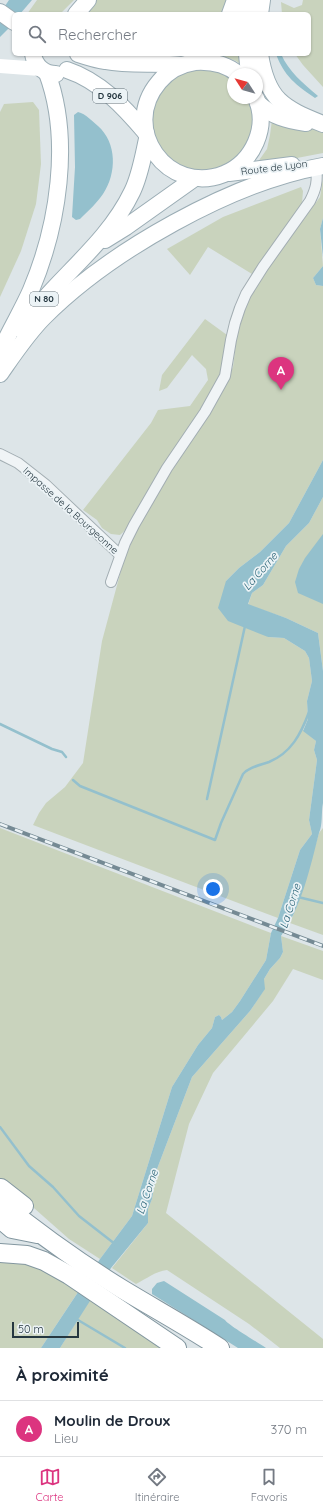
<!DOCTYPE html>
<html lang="fr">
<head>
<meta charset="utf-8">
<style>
  :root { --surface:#fff; --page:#f6f6f7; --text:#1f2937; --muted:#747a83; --line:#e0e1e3; --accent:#dc347f }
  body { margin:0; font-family:Quicksand,sans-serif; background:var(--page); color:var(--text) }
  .compass { position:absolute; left:227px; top:68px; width:36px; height:36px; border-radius:50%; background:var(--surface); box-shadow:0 1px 3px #0004; rotate:306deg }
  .scale { position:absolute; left:12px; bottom:10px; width:67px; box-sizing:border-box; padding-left:4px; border:2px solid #253740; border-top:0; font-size:11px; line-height:14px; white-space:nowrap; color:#253740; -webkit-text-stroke:3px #ecf3f6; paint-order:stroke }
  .you { position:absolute; left:213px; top:889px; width:14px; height:14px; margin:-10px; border:3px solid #fff; border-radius:50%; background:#1a73e8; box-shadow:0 0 0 6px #1a73e833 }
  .badge { display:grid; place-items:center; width:26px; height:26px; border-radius:50%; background:var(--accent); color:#fff; font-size:13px; font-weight:700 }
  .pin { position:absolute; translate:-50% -33px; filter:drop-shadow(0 1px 2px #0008) }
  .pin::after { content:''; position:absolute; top:21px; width:14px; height:12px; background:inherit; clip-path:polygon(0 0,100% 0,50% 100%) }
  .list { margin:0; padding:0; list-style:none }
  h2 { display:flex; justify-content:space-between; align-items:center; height:52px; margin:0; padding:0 16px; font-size:17px }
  h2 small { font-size:13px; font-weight:400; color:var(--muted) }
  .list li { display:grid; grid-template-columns:26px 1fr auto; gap:12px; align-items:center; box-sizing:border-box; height:56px; padding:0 16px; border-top:1px solid var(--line) }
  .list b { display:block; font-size:15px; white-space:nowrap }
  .list p { margin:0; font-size:13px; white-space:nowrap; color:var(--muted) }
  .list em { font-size:13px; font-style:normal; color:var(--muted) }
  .icon { flex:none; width:22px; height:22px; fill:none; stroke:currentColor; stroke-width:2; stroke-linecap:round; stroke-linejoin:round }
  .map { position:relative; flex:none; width:323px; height:1348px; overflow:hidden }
  .search { position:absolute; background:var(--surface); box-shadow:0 1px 3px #0004; left:12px; right:12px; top:12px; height:44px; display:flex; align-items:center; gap:10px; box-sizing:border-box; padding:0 14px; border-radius:6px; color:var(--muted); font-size:15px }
  .sheet { height:108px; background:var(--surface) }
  nav { display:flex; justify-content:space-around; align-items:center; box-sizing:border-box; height:56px; border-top:1px solid var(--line); background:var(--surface); font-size:11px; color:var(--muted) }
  nav a { display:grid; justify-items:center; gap:2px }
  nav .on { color:var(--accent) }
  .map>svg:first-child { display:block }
  .green { fill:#c9d3bd }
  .water { fill:#94c0cd }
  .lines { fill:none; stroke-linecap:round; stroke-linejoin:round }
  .stream { stroke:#94c0cd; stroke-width:2.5 }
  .street-casing { stroke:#a2adb2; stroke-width:12 }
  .primary-casing { stroke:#9badb5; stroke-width:18 }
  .highway-casing { stroke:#8397a0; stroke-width:20 }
  .street { stroke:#f0f4f6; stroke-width:10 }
  .secondary { stroke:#fff; stroke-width:14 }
  .primary { stroke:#fff; stroke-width:16 }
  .highway { stroke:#fff; stroke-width:18 }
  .rail-casing { stroke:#758a94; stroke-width:4 }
  .rail { stroke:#ecf3f6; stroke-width:2.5; stroke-dasharray:8; stroke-linecap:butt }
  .labels { text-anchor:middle; stroke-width:3.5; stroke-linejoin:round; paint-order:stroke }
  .shield { fill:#ecf3f6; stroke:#616f77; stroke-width:1 }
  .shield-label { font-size:9px; font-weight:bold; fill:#253740 }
  .street-label { font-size:10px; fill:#253740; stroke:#ecf3f6 }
  .water-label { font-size:11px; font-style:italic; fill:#2b6578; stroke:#ecf3f6 }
</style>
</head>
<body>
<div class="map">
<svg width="323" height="1348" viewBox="0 0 323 1348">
  <rect width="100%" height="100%" fill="#dde5e8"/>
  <!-- green -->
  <g class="green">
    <path d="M 37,0 L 74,0 L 60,14 L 46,12 L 38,14 L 27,14 Z"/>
    <path d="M 96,0 L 228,0 L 222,14 L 86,14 Z"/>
    <path d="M 303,0 L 323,0 L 323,87 L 303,65 L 295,54 L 309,54 L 309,14 L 282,14 L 281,2 L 294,8 L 302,5 Z"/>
    <path d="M 131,54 L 195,54 C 175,60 154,57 133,55 Z"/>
    <path d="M 217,54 L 242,54 L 243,66 L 236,61 Z"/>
    <path d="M 199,67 L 233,76 L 233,98 L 252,98 L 256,109 L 251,143 L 231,165 L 197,172 L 172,162 L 161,150 L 155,138 L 152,126 L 154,102 L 172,78 Z"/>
    <path d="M 33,102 L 39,110 L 41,164 L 36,204 L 21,251 L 0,297 L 0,112 L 4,104 Z"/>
    <path d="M 272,120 L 283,124 L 323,130 L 323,153 L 297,158 L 287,163 L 255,166 L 267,149 L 270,135 Z"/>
    <path d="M 323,178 L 323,218 L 320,229 L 323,266 L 313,278 L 316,285 L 323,286 L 323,460 L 289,523 L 260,552 L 239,568 L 226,581 L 268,637 L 284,638 L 305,651 L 309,658 L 312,681 L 307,701 L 308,719 L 303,730 L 316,741 L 314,750 L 317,760 L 309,820 L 312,834 L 300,850 L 278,918 L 33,825 L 39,813 L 46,803 L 65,787 L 83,763 L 102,641 L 123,563 L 134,536 L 154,499 L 215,402 L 233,367 L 237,335 L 246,303 L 259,280 L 320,197 Z"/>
    <path d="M 301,187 L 303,191 L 302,203 L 252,274 L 208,247 L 190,275 L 167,249 L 223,217 Z"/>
    <path d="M 205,319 L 227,335 L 221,370 L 217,383 C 196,417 173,449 152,484 C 143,499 134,524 120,535 L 111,534 L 102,528 L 97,520 L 83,510 L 151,423 L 158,410 L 190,406 L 208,380 L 206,369 L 192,355 L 167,388 L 159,391 L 162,375 Z"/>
    <path d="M 323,497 L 323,671 L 318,633 L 286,618 L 248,605 L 252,593 L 263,585 L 286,546 L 309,523 Z"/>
    <path d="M 0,828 L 271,933 L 266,960 L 240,1001 L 232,1012 L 222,1020 L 221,1017 L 219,1015 L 215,1017 L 212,1028 L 198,1045 L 172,1087 L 132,1216 L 100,1259 L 69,1239 L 0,1178 Z"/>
    <path d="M 323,828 L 323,935 L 290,923 L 300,898 L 319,833 Z"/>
    <path d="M 281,936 L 323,951 L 323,980 L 293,969 L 273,1001 L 213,1073 L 189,1124 L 166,1213 L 323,1339 L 323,1348 L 280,1348 L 249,1324 L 167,1270 C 156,1271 146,1279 136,1284 L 112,1268 L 148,1223 L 148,1209 L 152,1199 L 157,1169 L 192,1077 L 250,1011 L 264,990 L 264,979 L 270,969 L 280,958 L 283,952 Z"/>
    <path d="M 0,1259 L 36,1262 L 80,1289 L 41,1348 L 0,1348 Z"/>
    <path d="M 91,1298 L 160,1348 L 60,1348 Z"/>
  </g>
  <!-- water -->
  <g class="water">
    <path d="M 9,0 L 32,0 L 20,14 L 16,14 L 5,6 Z"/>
    <path d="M 0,21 L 9,28 L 0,37 Z"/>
    <path d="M 276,54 L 281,54 C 289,72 303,83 318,96 L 315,98 C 296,85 284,76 276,54 Z"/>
    <path d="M 78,112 C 86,114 92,121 98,126 C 117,143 117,173 103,194 C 97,203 88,211 80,219 L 76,220 L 72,217 L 75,167 L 74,115 Z"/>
    <path d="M 323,218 L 323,257 L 320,229 Z"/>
    <path d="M 323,266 L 323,286 L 316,285 L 313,278 Z"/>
    <path d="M 323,460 L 323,497 L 309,523 L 286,546 L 263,585 L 252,593 L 248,604 L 286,618 L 318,633 L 323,671 L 323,803 C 321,813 323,824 319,833 C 310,868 302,906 281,936 L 283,952 L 280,958 L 270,969 L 264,979 L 265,989 L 250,1011 L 192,1077 L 157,1169 L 152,1199 L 148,1209 L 148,1223 L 111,1268 L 60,1348 L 41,1348 L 100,1259 L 132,1216 L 172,1087 L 198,1045 L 212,1028 L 215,1017 L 219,1015 L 221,1017 L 222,1020 L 232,1012 L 240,1001 L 266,960 L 271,933 L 278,918 L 300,850 L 312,834 L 309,820 L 317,760 L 314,750 L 316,741 L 303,731 L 308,719 L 307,701 L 312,681 L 309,658 L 305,651 L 284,638 L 268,637 L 228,621 L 218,608 L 226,581 L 239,568 L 260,552 L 289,523 Z"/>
    <path d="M 323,534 L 323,604 L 298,593 L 295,582 L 299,569 L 305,558 Z"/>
    <path d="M 164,1281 L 225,1320 C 228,1325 259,1343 266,1348 L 238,1348 L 152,1294 L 152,1289 L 157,1283 Z"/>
  </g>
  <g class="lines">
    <!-- stream -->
    <g class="stream">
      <path d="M 0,724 L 52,749 L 62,752 L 66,757"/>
      <path d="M 73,780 L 80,786 L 215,840 L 221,823 L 243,774 C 249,767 260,765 269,762 C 291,753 301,734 309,712"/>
      <path d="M 207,799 L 245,626"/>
      <path d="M 298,897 L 323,903"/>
      <path d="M 0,1127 L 29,1166 L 53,1187 L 79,1216 L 115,1244"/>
      <path d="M 78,1320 L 125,1348"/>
    </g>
    <defs>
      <g id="street">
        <path d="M 0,454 L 18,463 L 46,485 L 120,555"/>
        <path d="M 111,582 L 125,543 L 134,525 L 167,468 L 205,412 L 225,376 L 231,340 L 235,323 L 240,308 L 246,294 L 263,267 L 310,201 C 316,189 318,181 316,167"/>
      </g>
      <g id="primary">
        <path d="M 0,12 L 14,22"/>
        <path d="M 76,14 L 88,0"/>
        <path d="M 230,14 L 235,0"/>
        <path d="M 246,14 L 248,0"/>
        <path d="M 260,14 L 262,0"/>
        <path d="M 33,54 C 35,66 44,74 56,74"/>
        <path d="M 78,54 C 87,57 96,60 105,61 C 131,66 157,62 182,65"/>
        <path d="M 247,54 L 249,74"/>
        <path d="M 260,54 C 267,100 283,108 323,124"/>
        <path d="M 67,70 C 100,81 124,107 146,133"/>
        <path d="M 238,74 C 226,64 210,61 195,62 C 181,64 168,71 159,82 C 119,129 168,196 224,174 C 253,162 269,127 256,98"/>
        <path d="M 258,103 C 273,117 286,120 306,123"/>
        <path d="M 229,173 L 292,165"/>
        <path d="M 105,240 L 126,227 L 195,178"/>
        <path d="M 20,329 C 54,280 106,246 132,192 C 140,176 143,157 147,139"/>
        <path d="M 0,353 C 9,331 22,311 31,290 C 58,226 72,140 47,73"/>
        <path d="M 0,374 C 14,354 27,334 44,317 C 110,251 232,182 323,166"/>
      </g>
      <g id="highway">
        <path d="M 1,1188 L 24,1206"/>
        <path d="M 0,1202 C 39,1234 80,1263 122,1289 C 155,1309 188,1327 220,1348"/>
        <path d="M 0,1219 L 12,1229 L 37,1234"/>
        <path d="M 0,1253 L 27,1255 L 44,1261 L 69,1275 L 177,1348"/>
      </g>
    </defs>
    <!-- street casing -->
    <use href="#street" class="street-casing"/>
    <!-- primary casing -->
    <use href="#primary" class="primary-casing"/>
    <!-- highway casing -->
    <use href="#highway" class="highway-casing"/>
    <!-- street -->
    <use href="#street" class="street"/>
    <!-- secondary -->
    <path class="secondary" d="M 0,66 L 40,69"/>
    <!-- primary -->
    <use href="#primary" class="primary"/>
    <!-- highway -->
    <use href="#highway" class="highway"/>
    <defs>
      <path id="rail" d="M 0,824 L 323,946"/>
    </defs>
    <!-- rail casing -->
    <use href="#rail" class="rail-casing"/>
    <!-- rail -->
    <use href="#rail" class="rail"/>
  </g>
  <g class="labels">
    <!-- shield labels -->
    <g class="shield">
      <rect x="93" y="89" width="34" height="14" rx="3"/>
      <rect x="30" y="292" width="28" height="14" rx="3"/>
    </g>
    <g class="shield-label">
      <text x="110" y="99">D 906</text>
      <text x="44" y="302">N 80</text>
    </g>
    <!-- street labels -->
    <g class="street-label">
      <text transform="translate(274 167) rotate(-7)" y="4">Route de Lyon</text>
      <text transform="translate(71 510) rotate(42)" y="4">Impasse de la Bourgeonne</text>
    </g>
    <!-- water labels -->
    <g class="water-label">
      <text transform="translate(260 571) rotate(-49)" y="4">La Corne</text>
      <text transform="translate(290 906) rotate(-72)" y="4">La Corne</text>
      <text transform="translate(147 1192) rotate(-71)" y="4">La Corne</text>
    </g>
  </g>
</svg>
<svg class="compass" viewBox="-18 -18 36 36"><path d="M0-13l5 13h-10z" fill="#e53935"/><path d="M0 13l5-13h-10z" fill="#747a83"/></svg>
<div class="scale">50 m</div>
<div class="you"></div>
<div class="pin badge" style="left:281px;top:390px">A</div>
<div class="search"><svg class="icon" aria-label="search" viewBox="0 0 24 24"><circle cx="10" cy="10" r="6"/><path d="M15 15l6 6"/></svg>Rechercher</div>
</div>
<section class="sheet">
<h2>À proximité<small></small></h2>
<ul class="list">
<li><span class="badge">A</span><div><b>Moulin de Droux</b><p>Lieu</p></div><em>370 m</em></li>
</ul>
</section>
<nav>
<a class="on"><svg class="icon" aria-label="map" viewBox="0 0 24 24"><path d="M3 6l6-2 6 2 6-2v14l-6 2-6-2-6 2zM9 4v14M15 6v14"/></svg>Carte</a>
<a><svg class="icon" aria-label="directions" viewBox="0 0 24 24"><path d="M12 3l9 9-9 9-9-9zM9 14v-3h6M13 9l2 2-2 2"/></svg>Itinéraire</a>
<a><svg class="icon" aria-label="saved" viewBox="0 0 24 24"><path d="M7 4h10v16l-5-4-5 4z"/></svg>Favoris</a>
</nav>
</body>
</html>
